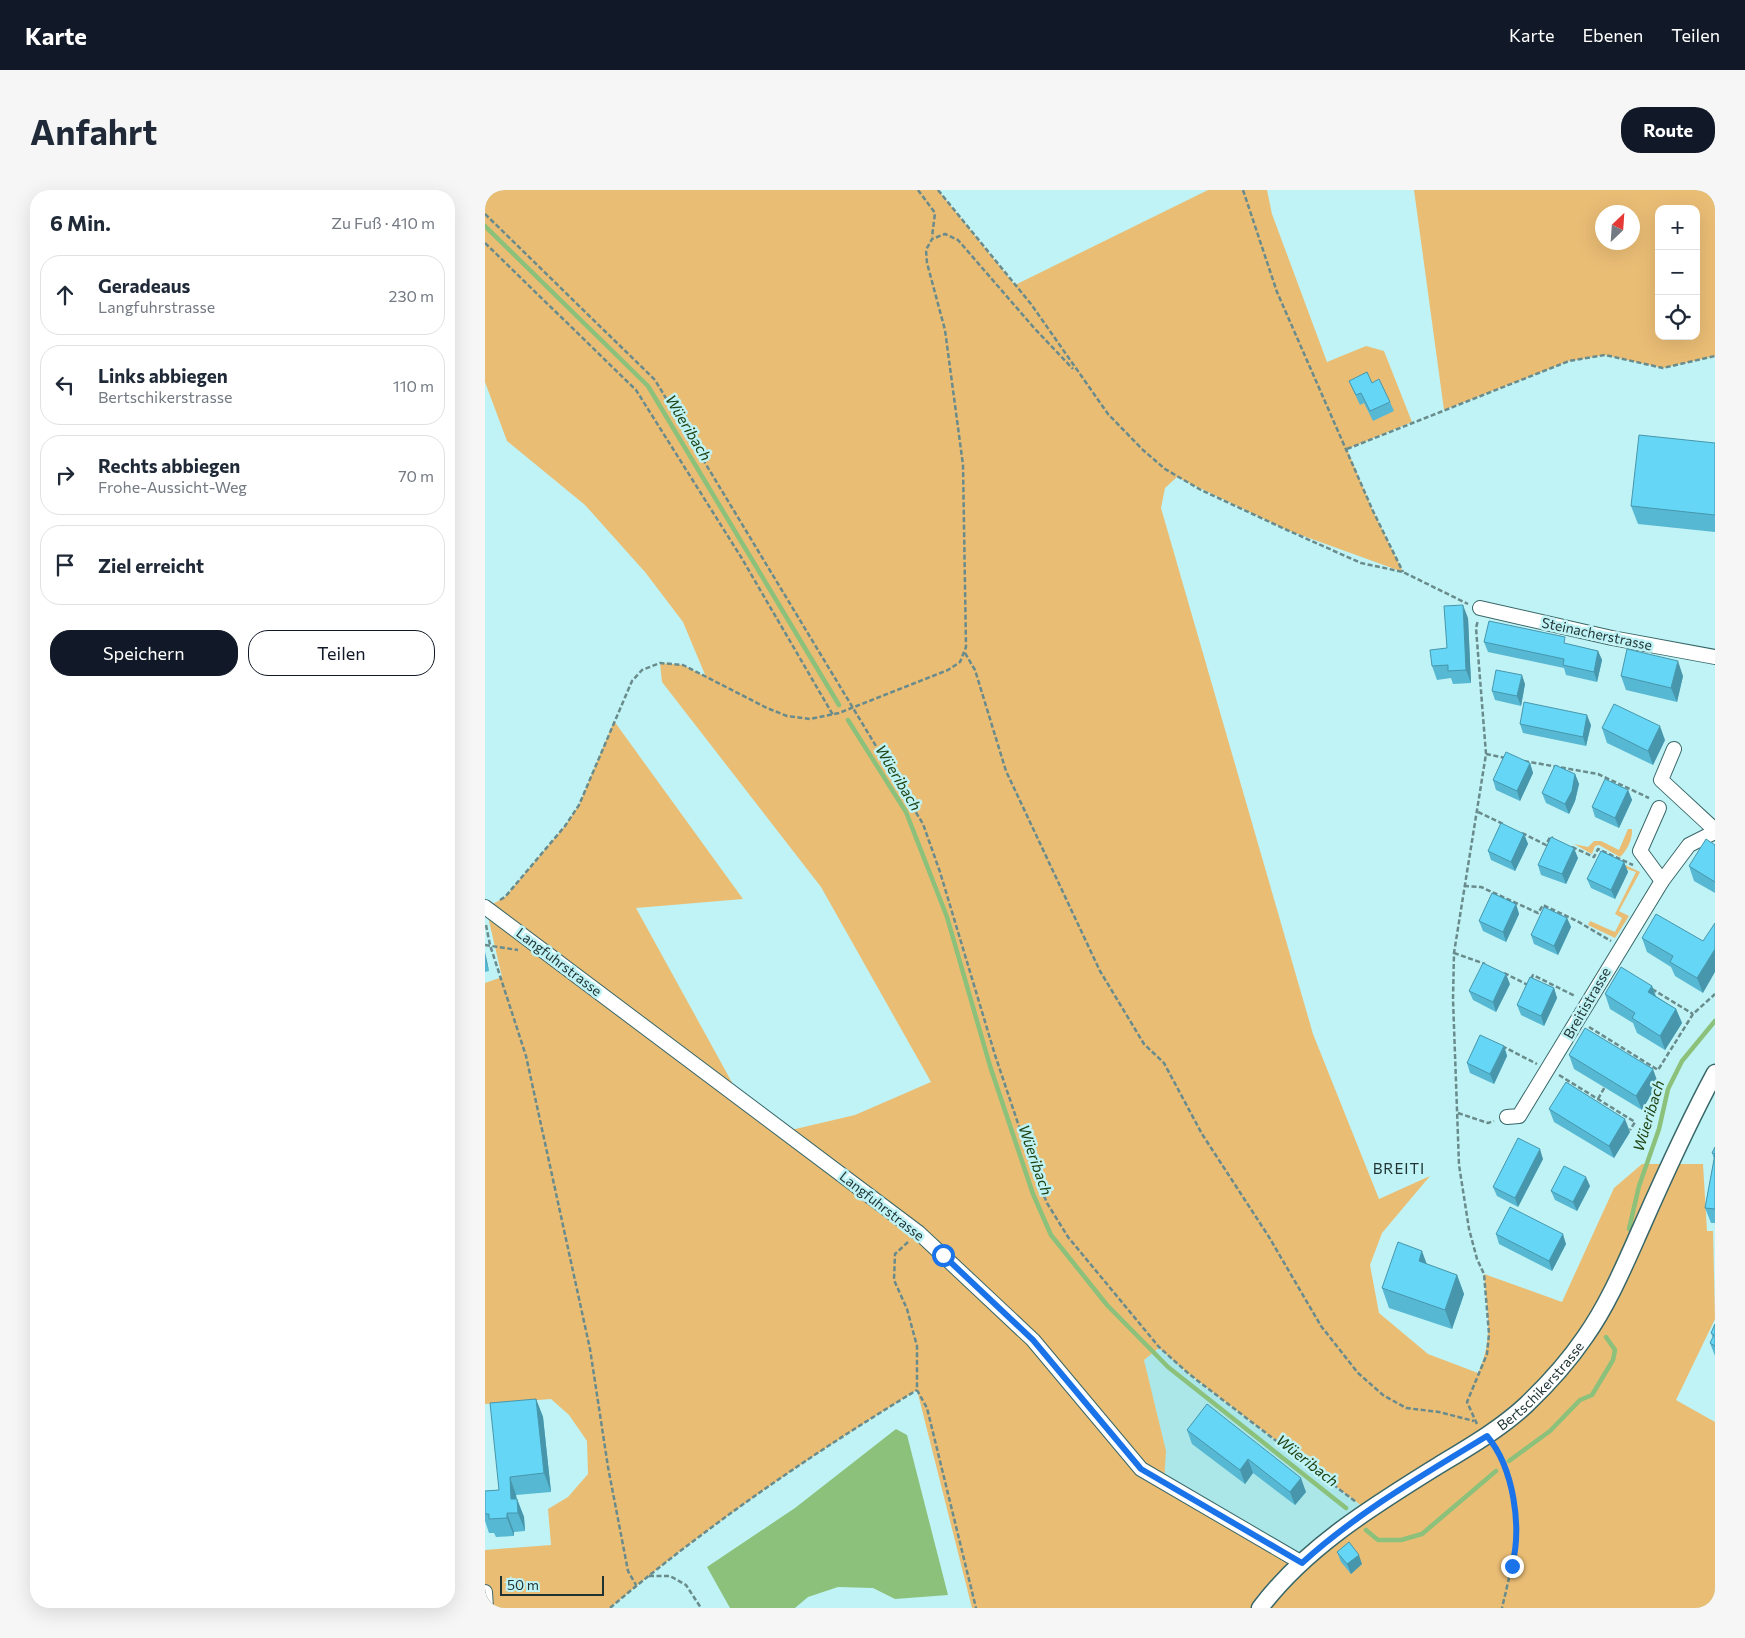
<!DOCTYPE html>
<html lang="de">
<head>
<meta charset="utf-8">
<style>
  :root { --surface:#fff; --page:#f6f6f7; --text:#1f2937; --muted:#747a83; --line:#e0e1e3; --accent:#111827 }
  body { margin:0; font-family:Commissioner,sans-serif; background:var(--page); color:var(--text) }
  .controls { position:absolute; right:15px; top:15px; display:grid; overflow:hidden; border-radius:10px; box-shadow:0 5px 20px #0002 }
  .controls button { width:45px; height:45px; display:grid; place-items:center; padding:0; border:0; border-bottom:1px solid var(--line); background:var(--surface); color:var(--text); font:25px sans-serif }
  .compass { position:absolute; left:1110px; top:15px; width:45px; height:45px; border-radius:50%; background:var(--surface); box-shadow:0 5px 20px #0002; rotate:25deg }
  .scale { position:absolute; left:15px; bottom:12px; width:104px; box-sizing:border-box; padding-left:5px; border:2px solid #1f3333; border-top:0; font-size:14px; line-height:18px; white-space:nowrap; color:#1f3333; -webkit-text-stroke:4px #c0f3f5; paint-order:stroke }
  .stop { position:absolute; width:15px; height:15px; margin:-11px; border:4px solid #1a73e8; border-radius:50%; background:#fff }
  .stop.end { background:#1a73e8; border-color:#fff; box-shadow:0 1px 5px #0008 }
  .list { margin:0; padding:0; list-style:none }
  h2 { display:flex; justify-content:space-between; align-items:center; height:65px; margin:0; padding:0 20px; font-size:21px }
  h2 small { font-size:16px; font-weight:400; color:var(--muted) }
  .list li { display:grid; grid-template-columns:32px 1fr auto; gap:15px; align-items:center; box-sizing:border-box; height:80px; margin:0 10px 10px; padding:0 10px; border:1px solid var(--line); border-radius:20px }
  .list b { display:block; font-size:19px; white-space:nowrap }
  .list p { margin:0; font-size:16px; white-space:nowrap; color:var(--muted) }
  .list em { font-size:16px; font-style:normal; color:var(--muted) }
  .actions { display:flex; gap:10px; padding:15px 20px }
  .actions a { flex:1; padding:11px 0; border:1px solid var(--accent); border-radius:20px; text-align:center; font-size:18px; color:var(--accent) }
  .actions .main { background:var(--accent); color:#fff }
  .icon { flex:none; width:28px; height:28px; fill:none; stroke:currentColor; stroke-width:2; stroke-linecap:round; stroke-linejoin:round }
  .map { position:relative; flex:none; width:1230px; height:1418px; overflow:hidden; border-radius:20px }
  header { display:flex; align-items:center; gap:30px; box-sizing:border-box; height:70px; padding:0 25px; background:var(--accent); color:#fff }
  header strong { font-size:24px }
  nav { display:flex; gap:28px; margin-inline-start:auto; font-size:18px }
  .intro { display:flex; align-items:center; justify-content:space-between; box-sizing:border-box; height:120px; padding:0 30px }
  h1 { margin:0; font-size:35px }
  .button { padding:12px 22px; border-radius:20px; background:var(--accent); color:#fff; font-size:18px; font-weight:700 }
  main { display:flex; gap:30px; padding:0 30px }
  aside { flex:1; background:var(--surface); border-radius:20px; box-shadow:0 5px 20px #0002 }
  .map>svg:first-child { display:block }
  .built { fill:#abe7e9 }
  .green { fill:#eabd75; fill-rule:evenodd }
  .water { fill:#8bc17b }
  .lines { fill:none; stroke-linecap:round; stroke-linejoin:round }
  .stream { stroke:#8bc17b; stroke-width:4.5 }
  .minor-casing { stroke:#386769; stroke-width:16 }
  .tertiary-casing { stroke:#386769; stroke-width:19 }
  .path { stroke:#698b8c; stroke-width:2.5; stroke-dasharray:5 2.5; stroke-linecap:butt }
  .minor { stroke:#fff; stroke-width:14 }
  .tertiary { stroke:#fff; stroke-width:16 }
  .wall { fill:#57b8d3 }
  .shaded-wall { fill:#4796ac }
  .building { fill:#65d6f5; stroke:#4796ac }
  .route { stroke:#1a73e8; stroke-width:6 }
  .labels { text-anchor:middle; stroke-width:5; stroke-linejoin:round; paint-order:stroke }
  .street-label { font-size:14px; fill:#1f3333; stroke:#c0f3f5 }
  .water-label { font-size:15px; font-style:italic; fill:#204314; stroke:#c0f3f5 }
  .neighbourhood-label { font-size:15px; letter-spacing:1px; fill:#1f3333; stroke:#c0f3f5 }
</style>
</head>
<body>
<header>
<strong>Karte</strong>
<nav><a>Karte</a><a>Ebenen</a><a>Teilen</a></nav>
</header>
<div class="intro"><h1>Anfahrt</h1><a class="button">Route</a></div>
<main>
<aside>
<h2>6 Min.<small>Zu Fuß · 410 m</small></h2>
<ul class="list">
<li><svg class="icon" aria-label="ahead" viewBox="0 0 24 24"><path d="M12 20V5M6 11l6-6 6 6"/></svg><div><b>Geradeaus</b><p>Langfuhrstrasse</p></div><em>230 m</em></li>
<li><svg class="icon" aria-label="left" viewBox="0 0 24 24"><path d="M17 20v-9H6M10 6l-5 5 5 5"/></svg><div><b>Links abbiegen</b><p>Bertschikerstrasse</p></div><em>110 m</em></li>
<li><svg class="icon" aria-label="right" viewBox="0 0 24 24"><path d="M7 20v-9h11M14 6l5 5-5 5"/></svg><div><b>Rechts abbiegen</b><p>Frohe-Aussicht-Weg</p></div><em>70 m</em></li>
<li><svg class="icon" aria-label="arrive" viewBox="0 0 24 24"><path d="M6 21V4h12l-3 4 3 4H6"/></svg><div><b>Ziel erreicht</b></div></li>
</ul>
<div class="actions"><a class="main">Speichern</a><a>Teilen</a></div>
</aside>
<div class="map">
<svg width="1230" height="1418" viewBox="0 0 1230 1418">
  <rect width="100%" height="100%" fill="#c0f3f5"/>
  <!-- built -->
  <path class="built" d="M 674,1157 L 704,1185 L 882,1320 L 817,1373 L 678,1292 L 659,1170 Z"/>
  <!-- green -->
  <g class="green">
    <path d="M 0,0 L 453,0 L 530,95 L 723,0 L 782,0 L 787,24 L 842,172 L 881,156 L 899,161 L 927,232 L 862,259 L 888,321 L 918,382 L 802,340 L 692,287 L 680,298 L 676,318 L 828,844 L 894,1009 L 945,986 L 897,1043 L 885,1075 L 894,1123 L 943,1164 L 993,1183 C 1009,1149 1002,1121 999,1084 L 1077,1112 L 1129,998 L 1157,974 L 1218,974 L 1222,1041 L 1228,1041 L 1230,1129 L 1191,1210 L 1230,1232 L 1230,1418 L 487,1418 L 432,1200 C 325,1266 220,1337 125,1418 L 0,1418 L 0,1360 L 66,1355 L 63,1319 L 83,1307 L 103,1284 L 102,1251 L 84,1225 L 66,1209 L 0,1214 L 0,793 L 17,787 L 1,718 L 20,707 L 80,636 L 94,615 L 129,531 L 258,709 L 151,718 L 255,907 L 302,941 L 370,925 L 446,892 L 336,697 L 177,492 L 175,473 L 198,475 L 221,487 L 198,432 L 160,382 L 100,315 L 22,251 L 0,192 ZM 674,1158 L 704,1184 L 882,1320 L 817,1373 L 679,1292 L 681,1261 L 659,1170 Z"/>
    <path d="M 929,0 L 1230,0 L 1230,166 L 1178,178 L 1120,165 L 1084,171 L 959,220 ZM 1174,19 L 1211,19 L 1211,146 L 1174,146 ZM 1118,22 L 1148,22 L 1148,52 L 1118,52 Z"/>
    <path d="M 1143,639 L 1147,639 C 1148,648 1142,661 1135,667 L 1114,655 L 1110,656 L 1107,664 L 1089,654 L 1103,657 L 1109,651 L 1116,651 L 1134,660 Z"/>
    <path d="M 1140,675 L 1155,682 L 1134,721 L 1144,726 L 1130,748 L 1103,735 L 1105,731 L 1130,742 L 1137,728 L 1130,724 L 1151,682 L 1139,678 Z"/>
  </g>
  <!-- water -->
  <path class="water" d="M 411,1239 L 422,1245 L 463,1405 L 410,1409 L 388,1398 L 353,1397 L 323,1407 L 310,1418 L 245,1418 L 222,1377 L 310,1318 Z"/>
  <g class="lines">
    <!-- stream -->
    <g class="stream">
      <path d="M 0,36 L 163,196 L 354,515"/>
      <path d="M 363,530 L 421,622 L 462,727 L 505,876 L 548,1004 L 566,1045 L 622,1115 L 683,1177 L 861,1318"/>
      <path d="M 1144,1039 L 1154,996 L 1174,939 L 1183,899 L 1197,871 L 1230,831"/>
      <path d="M 1024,1271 L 1065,1241 L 1095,1210 L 1107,1205 L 1128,1170 L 1130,1160 L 1121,1147"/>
      <path d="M 881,1340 L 893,1350 L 916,1350 L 937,1344 L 1011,1281"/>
    </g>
    <defs>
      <g id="minor">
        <path d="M 995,418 L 1127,448 L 1230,467"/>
        <path d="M 1189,559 L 1176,590 L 1230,640"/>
        <path d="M 1174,618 L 1155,661 L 1177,691"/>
        <path d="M 0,717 L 434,1043 L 548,1150 L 656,1279 L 817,1373"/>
        <path d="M 1022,927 L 1034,926 L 1177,691 L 1204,655 L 1230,642"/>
        <path d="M 0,1402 L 1,1418"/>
      </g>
      <g id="tertiary">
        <path id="s1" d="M 775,1418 C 821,1357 887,1317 951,1277 C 982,1258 1014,1240 1041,1215 C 1063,1194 1083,1172 1100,1147 C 1124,1113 1140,1074 1157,1036 C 1180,984 1203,933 1230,883"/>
      </g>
    </defs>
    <!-- minor casing -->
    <use href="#minor" class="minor-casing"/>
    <!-- tertiary casing -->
    <use href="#tertiary" class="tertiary-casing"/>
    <!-- path -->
    <g class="path">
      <path d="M 433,0 L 450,23 L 447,47"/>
      <path d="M 453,0 L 546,114 L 623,224 L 658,260 L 680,279 L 716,300 L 802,340 L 876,373 L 918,382 L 983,414"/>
      <path d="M 758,0 L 792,102 L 888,321 L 918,382"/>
      <path d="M 0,24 L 170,190 L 438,634 L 455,682 L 510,865 L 550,984 L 562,1013 L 583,1047 L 674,1157 L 704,1184 L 871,1312"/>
      <path d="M 0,53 L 151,200 L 256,367 L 348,525"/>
      <path d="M 862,259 L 1084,171 L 1120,165 L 1178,178 L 1230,166"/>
      <path d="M 480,463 L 490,480 L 521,581 L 615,781 L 659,854 L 679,873 L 717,944 L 784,1047 L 836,1136 L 873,1183 L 898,1205 L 921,1218 L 954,1222 L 989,1231"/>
      <path d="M 1001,564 L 1021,568"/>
      <path d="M 1039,571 L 1113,584 L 1164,608"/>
      <path d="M 993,622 L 1018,634"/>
      <path d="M 1037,643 L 1061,655 L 1065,647 L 1068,648"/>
      <path d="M 1087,657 L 1109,667 L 1113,659 L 1148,675"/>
      <path d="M 979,696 L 996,697 L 1053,723 L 1058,715 L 1092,731 L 1126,751"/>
      <path d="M 15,710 L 20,707 L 80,636 L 94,615 L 147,491 L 157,480 L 175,473 L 198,475 L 282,518 L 302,526 L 325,529 L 354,523 L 463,480 L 475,472 L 481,457 L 478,275 L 460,140 L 442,73 L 441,60 L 447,49 L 460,44 L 473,50 L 550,139 L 588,179"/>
      <path d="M 1,735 L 5,755 L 41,866 L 105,1159 L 123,1277 L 143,1381 L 151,1395"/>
      <path d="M 0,755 L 33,760"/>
      <path d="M 969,763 L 1000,774"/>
      <path d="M 1019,783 L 1043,795"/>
      <path d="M 1046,789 L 1048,785 L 1090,806"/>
      <path d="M 1167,799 L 1208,824"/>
      <path d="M 1104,837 L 1173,880 L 1208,824 L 1230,804"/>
      <path d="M 1017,856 L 1052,874"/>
      <path d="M 1074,885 L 1150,932 L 1145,940"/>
      <path d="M 1113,909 L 1121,895"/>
      <path d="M 973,923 L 1003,933 L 1009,931"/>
      <path d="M 423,1052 L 410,1064 L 409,1090 L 422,1119 L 432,1156 L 432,1200 L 442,1218 L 491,1418"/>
      <path d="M 992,1234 L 982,1212 L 1002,1164 L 1004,1144 L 999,1084 L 992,1069 L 984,1039 L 974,975 L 968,809 L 969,763 L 1001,564 L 991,438 L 993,430"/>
      <path d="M 1010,1256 C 1015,1264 1018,1275 1021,1285 C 1038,1336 1029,1367 1017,1418"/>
      <path d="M 164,1386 L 185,1386 L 201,1395 L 216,1418"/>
      <path d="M 125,1418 C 220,1337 325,1265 432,1200"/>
    </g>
    <!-- minor -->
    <use href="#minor" class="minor"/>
    <!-- tertiary -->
    <use href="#tertiary" class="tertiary"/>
  </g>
  <!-- wall -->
  <g class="wall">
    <path d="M 864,191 L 887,193 L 905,212 L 909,221 L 888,231 L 879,213 L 875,215 L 868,200 Z"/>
    <path d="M 1230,253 L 1230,342 L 1153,334 L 1146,316 Z"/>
    <path d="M 983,428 L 986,493 L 968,494 L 966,488 L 952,490 L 947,476 L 962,458 Z"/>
    <path d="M 999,452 L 1083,454 L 1113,461 L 1117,470 L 1112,492 L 1081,485 L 1079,478 L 1003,462 Z"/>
    <path d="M 1136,486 L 1198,486 L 1192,512 L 1141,500 Z"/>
    <path d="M 1040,494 L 1036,516 L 1010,510 L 1007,501 Z"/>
    <path d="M 1035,534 L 1106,535 L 1101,556 L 1038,543 Z"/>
    <path d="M 1117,538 L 1180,550 L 1168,575 L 1122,553 Z"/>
    <path d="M 1045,573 L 1048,583 L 1035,611 L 1011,600 L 1008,590 Z"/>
    <path d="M 1090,584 L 1094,594 L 1090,611 L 1084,624 L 1061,613 L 1057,603 Z"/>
    <path d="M 1143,600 L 1147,610 L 1134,638 L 1110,627 L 1107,617 Z"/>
    <path d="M 1039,644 L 1043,654 L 1030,681 L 1006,670 L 1003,661 Z"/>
    <path d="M 1230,655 L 1230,703 L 1209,691 L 1204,676 Z"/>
    <path d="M 1093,668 L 1081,694 L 1056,685 L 1053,675 Z"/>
    <path d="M 1139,672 L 1143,682 L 1130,709 L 1106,698 L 1102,689 Z"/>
    <path d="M 1031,714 L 1034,724 L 1021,752 L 998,741 L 994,731 Z"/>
    <path d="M 1082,728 L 1086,737 L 1073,765 L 1049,754 L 1046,745 Z"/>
    <path d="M 1157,748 L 1218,751 L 1218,803 L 1190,786 L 1186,777 L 1162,762 Z"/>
    <path d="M 0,762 L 4,781 L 0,782 Z"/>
    <path d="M 1025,794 L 1011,822 L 988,810 L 984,801 Z"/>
    <path d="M 1167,796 L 1171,806 L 1191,819 L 1197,833 L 1180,860 L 1152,843 L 1148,833 L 1125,819 L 1120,804 Z"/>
    <path d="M 1069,798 L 1072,808 L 1059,836 L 1036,825 L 1032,815 Z"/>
    <path d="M 1019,856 L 1022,866 L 1009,894 L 985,883 L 982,873 Z"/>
    <path d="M 1084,865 L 1173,893 L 1157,920 L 1089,879 Z"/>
    <path d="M 1064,919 L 1145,942 L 1129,968 L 1069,932 Z"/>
    <path d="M 1230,957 L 1230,1033 L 1226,1033 L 1220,1018 L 1229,969 L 1227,963 Z"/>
    <path d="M 1058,969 L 1033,1017 L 1012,1006 L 1008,997 Z"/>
    <path d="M 1105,996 L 1092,1021 L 1070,1010 L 1066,1001 Z"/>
    <path d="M 1011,1044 L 1081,1054 L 1067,1081 L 1014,1054 Z"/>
    <path d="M 942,1074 L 972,1085 L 979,1104 L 967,1139 L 904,1118 L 897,1098 Z"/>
    <path d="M 1230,1134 L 1230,1166 L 1225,1153 L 1228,1148 L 1226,1143 Z"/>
    <path d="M 51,1209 L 58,1227 L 66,1302 L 31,1305 L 32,1309 L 39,1327 L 40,1341 L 29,1342 L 29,1346 L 11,1347 L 9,1343 L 4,1343 L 0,1331 L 0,1301 L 14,1300 Z"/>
    <path d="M 722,1214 L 821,1302 L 810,1315 L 768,1283 L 760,1294 L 707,1254 L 702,1240 Z"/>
    <path d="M 852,1362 L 877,1374 L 866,1384 L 856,1372 Z"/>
  </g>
  <!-- shaded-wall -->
  <g class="shaded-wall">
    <path d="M 978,415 L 983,428 L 986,493 L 981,480 Z"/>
    <path d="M 1113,461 L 1117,470 L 1112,492 L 1109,482 Z"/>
    <path d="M 1193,471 L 1198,486 L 1192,512 L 1186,498 Z"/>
    <path d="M 1037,485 L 1040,494 L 1036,516 L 1032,506 Z"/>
    <path d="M 1102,525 L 1106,535 L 1101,556 L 1098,547 Z"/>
    <path d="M 1175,536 L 1180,550 L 1168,575 L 1163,561 Z"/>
    <path d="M 1045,573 L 1048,583 L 1035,611 L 1032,601 Z"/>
    <path d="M 1090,584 L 1094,594 L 1090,611 L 1084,624 L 1080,614 Z"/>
    <path d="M 1143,600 L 1147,610 L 1134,638 L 1130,628 Z"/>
    <path d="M 1039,644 L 1043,654 L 1030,681 L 1026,672 Z"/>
    <path d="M 1089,658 L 1093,668 L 1081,694 L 1077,684 Z"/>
    <path d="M 1139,672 L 1143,682 L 1130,709 L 1126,700 Z"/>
    <path d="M 1031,714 L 1034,724 L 1021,752 L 1018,742 Z"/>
    <path d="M 1082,728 L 1086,737 L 1073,765 L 1069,756 Z"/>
    <path d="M 1230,759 L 1230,782 L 1218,803 L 1212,788 Z"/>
    <path d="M 0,762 L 4,781 L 1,771 Z"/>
    <path d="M 1021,784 L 1025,794 L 1011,822 L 1008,812 Z"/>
    <path d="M 1167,796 L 1172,810 L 1163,802 Z"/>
    <path d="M 1069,798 L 1072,808 L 1059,836 L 1056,826 Z"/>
    <path d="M 1191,819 L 1197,833 L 1180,860 L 1175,846 Z"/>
    <path d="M 1019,856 L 1022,866 L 1009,894 L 1005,884 Z"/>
    <path d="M 1168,879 L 1173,893 L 1157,920 L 1151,906 Z"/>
    <path d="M 1140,929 L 1145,942 L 1129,968 L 1124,956 Z"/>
    <path d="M 1055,959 L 1058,969 L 1033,1017 L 1030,1008 Z"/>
    <path d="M 1101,987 L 1105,996 L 1092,1021 L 1088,1012 Z"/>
    <path d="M 1078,1044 L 1081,1054 L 1067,1081 L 1064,1071 Z"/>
    <path d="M 937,1061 L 944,1080 L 934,1071 Z"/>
    <path d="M 972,1085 L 979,1104 L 967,1139 L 960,1120 Z"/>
    <path d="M 51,1209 L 58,1227 L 66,1302 L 59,1283 Z"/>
    <path d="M 763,1269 L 768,1283 L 760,1294 L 755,1280 Z"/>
    <path d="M 25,1287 L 31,1305 L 33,1323 L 26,1309 Z"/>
    <path d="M 816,1288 L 821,1302 L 810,1315 L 805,1302 Z"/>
    <path d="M 32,1309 L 39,1327 L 40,1341 L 33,1323 Z"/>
    <path d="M 22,1323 L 29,1342 L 29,1346 L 22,1328 Z"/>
    <path d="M 874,1365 L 877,1374 L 866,1384 L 862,1374 Z"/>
  </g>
  <!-- building -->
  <g class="building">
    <path d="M 882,182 L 887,193 L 894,189 L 905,212 L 885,221 L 876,203 L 871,205 L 864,191 Z"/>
    <path d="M 1154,245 L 1230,253 L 1230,325 L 1146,316 Z"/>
    <path d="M 978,415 L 981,480 L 963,481 L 963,475 L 947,476 L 945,460 L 962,458 L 959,416 Z"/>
    <path d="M 1004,431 L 1080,447 L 1079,453 L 1113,461 L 1109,482 L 1078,475 L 1079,469 L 999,452 Z"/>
    <path d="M 1142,459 L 1193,471 L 1186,498 L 1136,486 Z"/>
    <path d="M 1011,480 L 1037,485 L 1032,506 L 1007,501 Z"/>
    <path d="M 1039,512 L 1102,525 L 1098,547 L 1035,534 Z"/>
    <path d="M 1129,514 L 1175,536 L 1163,561 L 1117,538 Z"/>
    <path d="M 1021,562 L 1045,573 L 1032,601 L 1008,590 Z"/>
    <path d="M 1070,575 L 1090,584 L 1087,601 L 1080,614 L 1057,603 Z"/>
    <path d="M 1120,589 L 1143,600 L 1130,628 L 1107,617 Z"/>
    <path d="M 1016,633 L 1039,644 L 1026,672 L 1003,661 Z"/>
    <path d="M 1066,647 L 1089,658 L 1077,684 L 1053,675 Z"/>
    <path d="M 1221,649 L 1230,655 L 1230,692 L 1204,676 Z"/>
    <path d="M 1116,661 L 1139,672 L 1126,700 L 1102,689 Z"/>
    <path d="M 1007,703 L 1031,714 L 1018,742 L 994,731 Z"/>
    <path d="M 1059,717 L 1082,728 L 1069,756 L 1046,745 Z"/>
    <path d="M 1171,724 L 1218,751 L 1230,733 L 1230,759 L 1212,788 L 1185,772 L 1188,766 L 1157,748 Z"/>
    <path d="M 998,773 L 1021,784 L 1008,812 L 984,801 Z"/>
    <path d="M 1136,777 L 1167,796 L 1163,802 L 1191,819 L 1175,846 L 1147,828 L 1150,823 L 1120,804 Z"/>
    <path d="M 1045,787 L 1069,798 L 1056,826 L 1032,815 Z"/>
    <path d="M 1100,838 L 1168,879 L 1151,906 L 1084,865 Z"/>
    <path d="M 995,845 L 1019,856 L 1005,884 L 982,873 Z"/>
    <path d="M 1081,892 L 1140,929 L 1124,956 L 1064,919 Z"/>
    <path d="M 1033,948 L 1055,959 L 1030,1008 L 1008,997 Z"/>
    <path d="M 1230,957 L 1230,1019 L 1220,1018 L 1230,964 L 1227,963 Z"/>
    <path d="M 1079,976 L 1101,987 L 1088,1012 L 1066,1001 Z"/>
    <path d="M 1025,1017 L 1078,1044 L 1064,1071 L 1011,1044 Z"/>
    <path d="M 913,1052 L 937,1061 L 934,1071 L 972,1085 L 960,1120 L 897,1098 Z"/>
    <path d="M 1230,1134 L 1230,1156 L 1225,1153 L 1229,1145 L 1226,1143 Z"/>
    <path d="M 51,1209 L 59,1283 L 25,1287 L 26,1309 L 32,1309 L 33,1323 L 22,1323 L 22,1328 L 4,1329 L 4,1324 L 0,1324 L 0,1301 L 14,1300 L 5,1213 Z"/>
    <path d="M 722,1214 L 816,1288 L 805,1302 L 763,1269 L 755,1280 L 702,1240 Z"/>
    <path d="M 864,1352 L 874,1365 L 862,1374 L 852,1362 Z"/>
  </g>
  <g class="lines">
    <!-- route -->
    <path class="route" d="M 458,1065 L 548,1150 L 656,1279 L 817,1373 C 873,1322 938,1285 1002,1246 C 1029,1278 1037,1337 1027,1376"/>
  </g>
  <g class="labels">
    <!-- street labels -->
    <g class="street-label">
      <text transform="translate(1112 444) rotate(12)" y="5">Steinacherstrasse</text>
      <text transform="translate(74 772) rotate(37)" y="5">Langfuhrstrasse</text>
      <text transform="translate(1102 813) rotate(-60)" y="5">Breitistrasse</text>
      <text transform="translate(397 1016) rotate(38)" y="5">Langfuhrstrasse</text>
      <text dy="5" stroke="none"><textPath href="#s1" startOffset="360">Bertschikerstrasse</textPath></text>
    </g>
    <!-- water labels -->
    <g class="water-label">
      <text transform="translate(203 238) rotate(59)" y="5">Wüeribach</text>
      <text transform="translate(413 588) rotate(59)" y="5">Wüeribach</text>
      <text transform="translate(1164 926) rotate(-73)" y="5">Wüeribach</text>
      <text transform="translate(550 970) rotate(71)" y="5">Wüeribach</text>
      <text transform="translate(822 1271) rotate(38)" y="5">Wüeribach</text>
    </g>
    <!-- neighbourhood labels -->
    <g class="neighbourhood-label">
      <text x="914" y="984">BREITI</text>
    </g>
  </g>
</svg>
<div class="controls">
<button>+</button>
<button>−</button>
<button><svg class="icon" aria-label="locate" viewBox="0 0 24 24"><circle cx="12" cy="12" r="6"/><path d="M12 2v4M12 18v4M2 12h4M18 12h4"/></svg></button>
</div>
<svg class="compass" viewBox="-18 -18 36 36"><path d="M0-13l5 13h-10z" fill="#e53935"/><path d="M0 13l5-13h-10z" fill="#747a83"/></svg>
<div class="scale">50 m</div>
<div class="stop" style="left:458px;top:1065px"></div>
<div class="stop end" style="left:1027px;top:1376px"></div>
</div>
</main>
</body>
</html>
